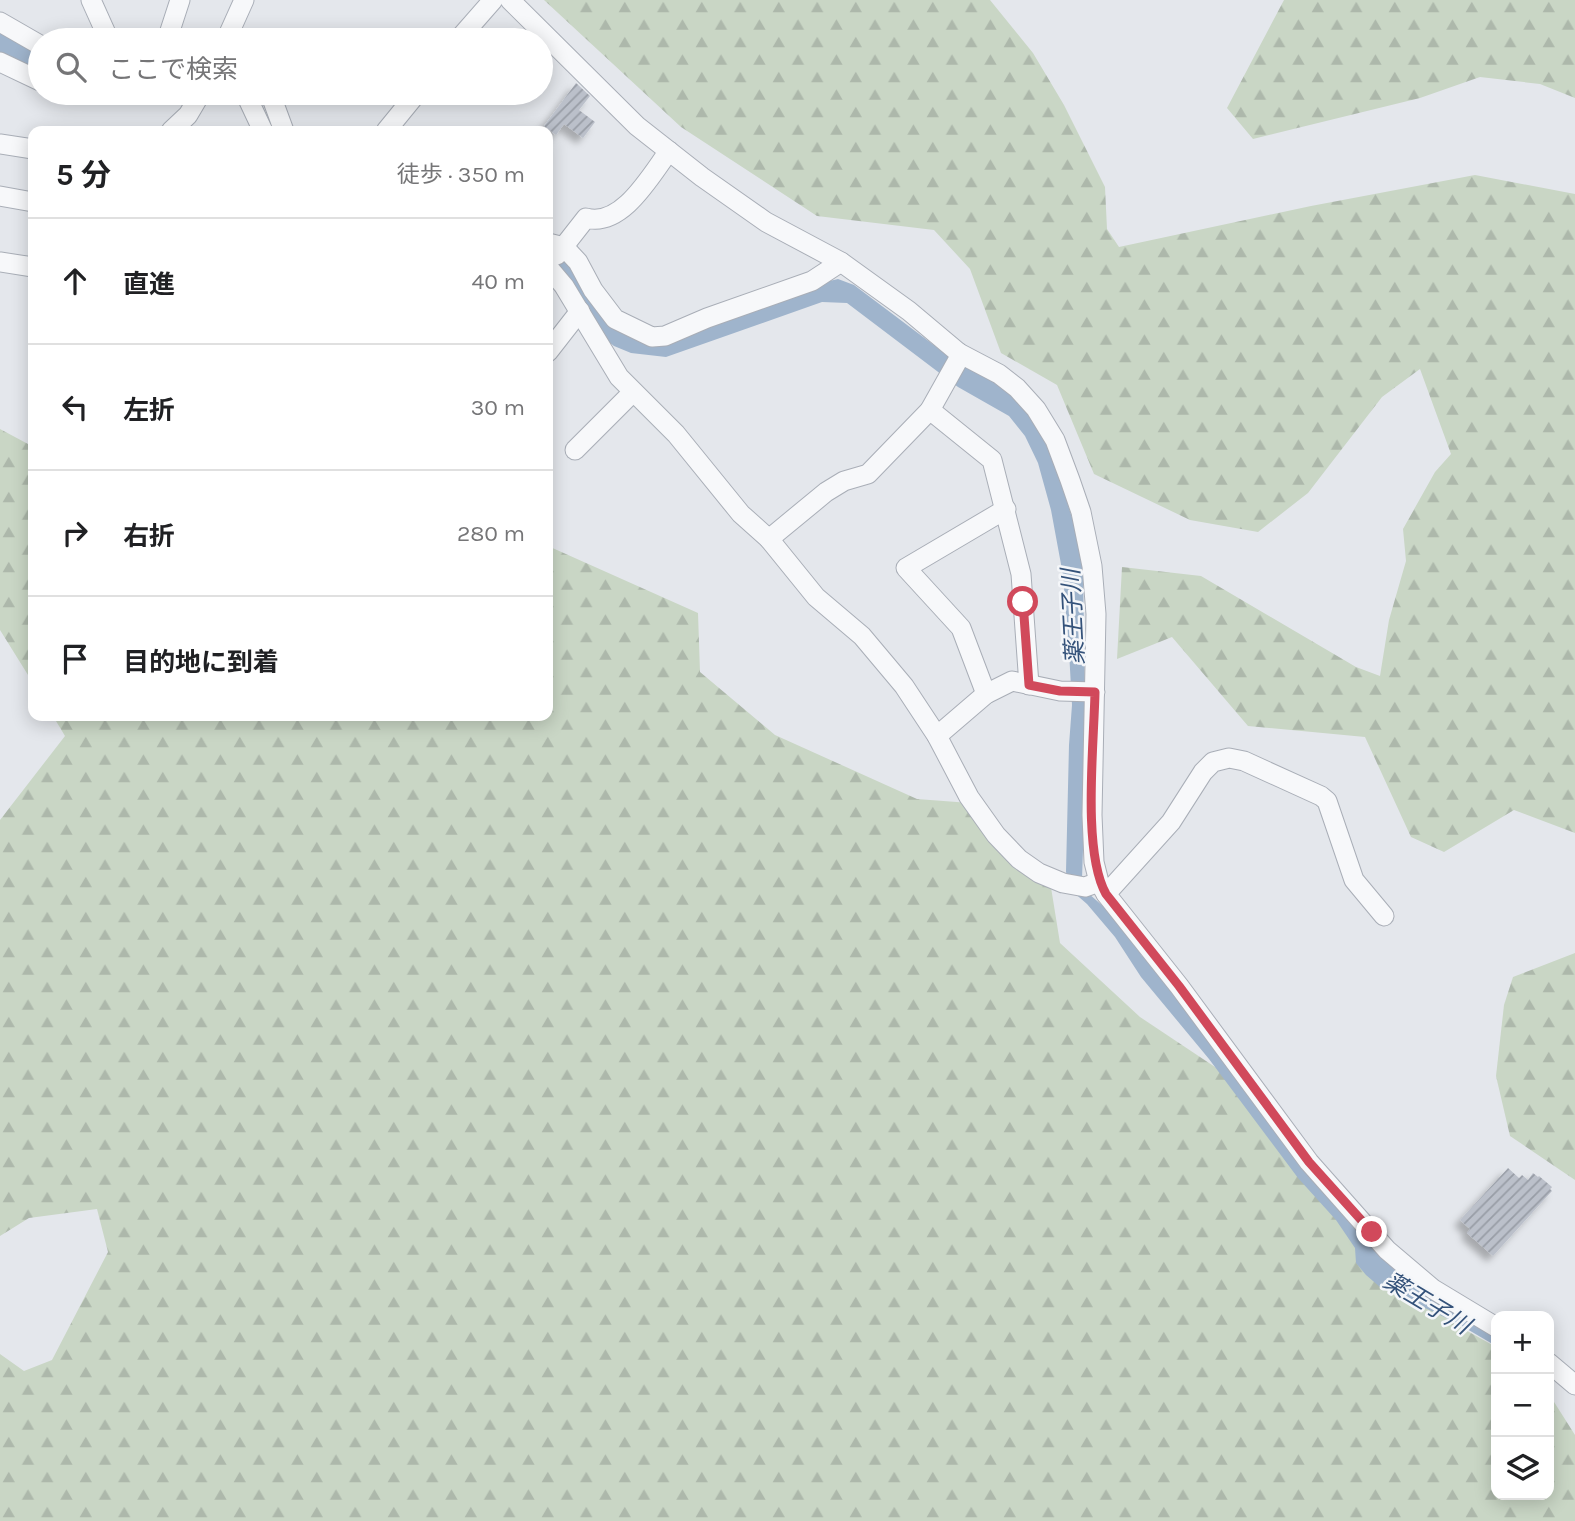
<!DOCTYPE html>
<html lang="ja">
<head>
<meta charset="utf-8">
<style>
  :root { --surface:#fff; --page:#f2f2f2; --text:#202124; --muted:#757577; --line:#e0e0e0 }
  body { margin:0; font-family:Karla,"Noto Sans JP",sans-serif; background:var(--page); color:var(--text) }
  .controls { position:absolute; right:21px; bottom:21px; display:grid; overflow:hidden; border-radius:14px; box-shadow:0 4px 18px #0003 }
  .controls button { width:63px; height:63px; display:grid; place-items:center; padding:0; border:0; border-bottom:2px solid var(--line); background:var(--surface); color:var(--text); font:35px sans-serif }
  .stop { position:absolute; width:21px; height:21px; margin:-16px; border:5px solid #d1495b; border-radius:50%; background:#fff }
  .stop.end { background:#d1495b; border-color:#fff; box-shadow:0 2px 7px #0008 }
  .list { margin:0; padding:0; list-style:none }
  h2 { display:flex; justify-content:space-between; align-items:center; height:91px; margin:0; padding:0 28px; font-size:30px }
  h2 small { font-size:23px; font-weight:400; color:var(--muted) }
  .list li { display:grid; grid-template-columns:46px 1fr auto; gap:21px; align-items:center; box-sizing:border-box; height:126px; padding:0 28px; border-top:2px solid var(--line) }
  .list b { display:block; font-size:26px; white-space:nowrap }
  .list em { font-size:23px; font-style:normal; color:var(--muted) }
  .icon { flex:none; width:38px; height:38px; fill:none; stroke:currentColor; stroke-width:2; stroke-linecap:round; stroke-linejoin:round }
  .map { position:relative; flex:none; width:1575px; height:1521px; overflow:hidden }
  .search { position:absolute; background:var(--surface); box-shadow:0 4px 18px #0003; left:28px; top:28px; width:525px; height:77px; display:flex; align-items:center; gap:18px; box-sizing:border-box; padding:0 24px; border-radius:38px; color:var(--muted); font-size:26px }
  .panel { position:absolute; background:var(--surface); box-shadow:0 4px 18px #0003; left:28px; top:126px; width:525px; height:595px; border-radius:14px }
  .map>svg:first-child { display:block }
  .forest { fill:url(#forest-firs) }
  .water { fill:#9fb4cc }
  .building { fill:url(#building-hatch); filter:url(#shadow) }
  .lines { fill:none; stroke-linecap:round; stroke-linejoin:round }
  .minor-casing { stroke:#a9aeb7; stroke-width:21 }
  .minor { stroke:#f7f8fa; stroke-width:19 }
  .route { stroke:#d1495b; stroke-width:9 }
  .labels { text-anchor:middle; stroke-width:5; stroke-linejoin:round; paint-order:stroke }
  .water-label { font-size:24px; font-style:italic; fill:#34527a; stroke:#f4f6f9 }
</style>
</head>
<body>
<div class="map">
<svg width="1575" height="1521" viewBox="0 0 1575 1521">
  <defs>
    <pattern id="forest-firs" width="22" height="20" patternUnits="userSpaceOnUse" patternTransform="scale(1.75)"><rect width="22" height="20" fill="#c9d6c5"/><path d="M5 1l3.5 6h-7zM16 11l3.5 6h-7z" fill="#adb8ab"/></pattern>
    <pattern id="building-hatch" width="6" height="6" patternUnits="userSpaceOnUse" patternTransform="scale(1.75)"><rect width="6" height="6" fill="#bbc0ca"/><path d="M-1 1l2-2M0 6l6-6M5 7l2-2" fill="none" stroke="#989da6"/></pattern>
    <filter id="shadow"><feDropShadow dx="-6" dy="6" stdDeviation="3.5" flood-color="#0004"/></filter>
  </defs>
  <rect width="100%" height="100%" fill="#e4e7ec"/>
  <!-- forest -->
  <g class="forest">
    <path d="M 544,0 L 990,0 L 1033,53 L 1064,105 L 1105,187 L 1107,229 L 1119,247 L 1311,206 L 1475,175 L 1575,194 L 1575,833 L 1514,810 L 1444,852 L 1411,837 L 1365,737 L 1248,726 L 1172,637 L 1117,659 L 1122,567 L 1201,576 L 1356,667 L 1380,676 L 1389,620 L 1406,561 L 1403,529 L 1435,472 L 1451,454 L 1420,369 L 1382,397 L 1308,493 L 1258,532 L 1190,520 L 1094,474 L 1057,385 L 1001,353 L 970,269 L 934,230 L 817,216 L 681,127 Z"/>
    <path d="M 1284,0 L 1575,0 L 1575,98 L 1540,84 L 1480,77 L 1420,98 L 1253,139 L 1227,108 Z"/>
    <path d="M 0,429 L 28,444 L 33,436 L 33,683 L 0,630 Z"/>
    <path d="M 548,546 L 698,613 L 700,672 L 775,735 L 917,799 L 970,803 L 1049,875 L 1060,943 L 1140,1017 L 1242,1085 L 1383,1270 L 1453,1323 L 1496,1347 L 1496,1495 L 1549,1495 L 1549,1394 L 1575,1435 L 1575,1521 L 0,1521 L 0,1354 L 24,1371 L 52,1360 L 108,1252 L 97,1209 L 29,1218 L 0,1236 L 0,820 L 65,736 L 53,716 L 548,716 Z"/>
    <path d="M 1575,953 L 1575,1180 L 1510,1136 L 1496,1076 L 1504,1005 L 1513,977 Z"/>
  </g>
  <!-- water -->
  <g class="water">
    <path d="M 0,30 L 40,51 L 40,75 L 0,58 Z"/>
    <path d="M 548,248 L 555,249 L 641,340 L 804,287 L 838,279 L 854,285 L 951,358 L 1003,387 L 1029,414 L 1053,456 L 1077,534 L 1083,572 L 1086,761 L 1082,879 L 1088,893 L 1120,921 L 1142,956 L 1148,959 L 1367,1240 L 1400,1276 L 1441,1305 L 1496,1338 L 1496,1346 L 1455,1322 L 1380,1287 L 1366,1275 L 1356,1263 L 1355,1248 L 1336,1220 L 1298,1178 L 1209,1059 L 1141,977 L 1115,937 L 1087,904 L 1072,891 L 1066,872 L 1069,745 L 1072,705 L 1069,651 L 1063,575 L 1051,510 L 1038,463 L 1025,436 L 1009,416 L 958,387 L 847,303 L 822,302 L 666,357 L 631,353 L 614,346 L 605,339 L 548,261 Z"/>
  </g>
  <!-- building -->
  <g class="building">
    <path d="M 576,83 L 590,96 L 579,110 L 595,122 L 583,138 L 564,124 L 556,135 L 544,126 Z"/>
    <path d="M 1508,1168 L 1519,1178 L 1522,1175 L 1528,1180 L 1533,1173 L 1538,1177 L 1539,1176 L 1552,1187 L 1550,1189 L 1552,1191 L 1493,1256 L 1467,1233 L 1470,1229 L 1460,1220 Z"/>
  </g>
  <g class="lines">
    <defs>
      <g id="minor">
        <path d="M 91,0 L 109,40"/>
        <path d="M 510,0 L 637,126 L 702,177 L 766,222 L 841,262 L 909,311 L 959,353 L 999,374 L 1017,388 L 1036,409 L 1055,440 L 1070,480 L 1081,512 L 1092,566 L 1096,614 L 1092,815 L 1094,862 L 1099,882 L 1106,894 L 1179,986 L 1309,1162 L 1387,1250 L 1433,1289 L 1496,1327"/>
        <path d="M 0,22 L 40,45"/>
        <path d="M 167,40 L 180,0"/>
        <path d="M 226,40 L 244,0"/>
        <path d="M 458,40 L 493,0"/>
        <path d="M 0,62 L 40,81"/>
        <path d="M 240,93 L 247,97 L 263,131"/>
        <path d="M 270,93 L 284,131"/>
        <path d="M 171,131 L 188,115 L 201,93"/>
        <path d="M 386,131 L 417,93"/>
        <path d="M 0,144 L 33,149"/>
        <path d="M 0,196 L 33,202"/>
        <path d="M 548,243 L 564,247 L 578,262 L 593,290 L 615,319 L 652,337 L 665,336 L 707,318 L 812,281 L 841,262"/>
        <path d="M 557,255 L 586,218 C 622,228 651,175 669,151"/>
        <path d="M 0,262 L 33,267"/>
        <path d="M 548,267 L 564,286 L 619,377 L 676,434 L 741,514 L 769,539 L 816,597 L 862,636 L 904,686 L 937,736 L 969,797 L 996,835 L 1019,859 L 1039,873 L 1063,883 L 1085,887 L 1099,882"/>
        <path d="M 548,352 L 580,311"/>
        <path d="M 930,410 L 992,460 L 1021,574 L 1029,685"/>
        <path d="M 575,450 L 633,392"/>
        <path d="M 769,539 L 826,492 L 844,481 L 868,474 L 930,410 L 958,360 L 959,353"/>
        <path d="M 986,694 L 961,628 L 906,568 L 1006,509"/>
        <path d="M 937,736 L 986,694 L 1012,681 L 1060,691 L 1095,692"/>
        <path d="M 1106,894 L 1171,822 L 1203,772 L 1213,762 L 1229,758 L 1244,761 L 1321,796 L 1327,801 L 1354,880 L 1384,916"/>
        <path d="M 1549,1363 L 1575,1385"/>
      </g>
    </defs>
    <!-- minor casing -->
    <use href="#minor" class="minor-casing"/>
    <!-- minor -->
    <use href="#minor" class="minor"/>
  </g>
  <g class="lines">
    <!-- route -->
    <path class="route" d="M 1023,602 L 1029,685 L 1060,691 L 1095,692 C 1094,744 1082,851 1106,894 L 1179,986 L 1309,1162 L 1372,1232"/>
  </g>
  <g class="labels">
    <!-- water labels -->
    <g class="water-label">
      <text transform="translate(1073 617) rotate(-93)" y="8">薬王子川</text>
      <text transform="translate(1427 1303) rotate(31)" y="8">薬王子川</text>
    </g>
  </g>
</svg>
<div class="controls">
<button>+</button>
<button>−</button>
<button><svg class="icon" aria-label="layers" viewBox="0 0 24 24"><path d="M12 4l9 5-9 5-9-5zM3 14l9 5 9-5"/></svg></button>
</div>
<div class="stop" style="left:1023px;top:602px"></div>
<div class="stop end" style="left:1372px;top:1232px"></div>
<div class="search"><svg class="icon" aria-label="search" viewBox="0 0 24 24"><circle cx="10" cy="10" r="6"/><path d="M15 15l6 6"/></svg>ここで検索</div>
<section class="panel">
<h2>5 分<small>徒歩 · 350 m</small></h2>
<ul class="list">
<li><svg class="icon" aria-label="ahead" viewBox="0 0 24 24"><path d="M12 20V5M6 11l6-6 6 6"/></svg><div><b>直進</b></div><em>40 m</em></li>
<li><svg class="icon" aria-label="left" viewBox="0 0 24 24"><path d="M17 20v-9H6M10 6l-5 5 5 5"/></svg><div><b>左折</b></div><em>30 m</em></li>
<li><svg class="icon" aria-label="right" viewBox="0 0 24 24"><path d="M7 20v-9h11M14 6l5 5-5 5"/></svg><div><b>右折</b></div><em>280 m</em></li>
<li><svg class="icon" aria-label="arrive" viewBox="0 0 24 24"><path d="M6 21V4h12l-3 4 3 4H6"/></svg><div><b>目的地に到着</b></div></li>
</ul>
</section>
</div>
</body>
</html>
